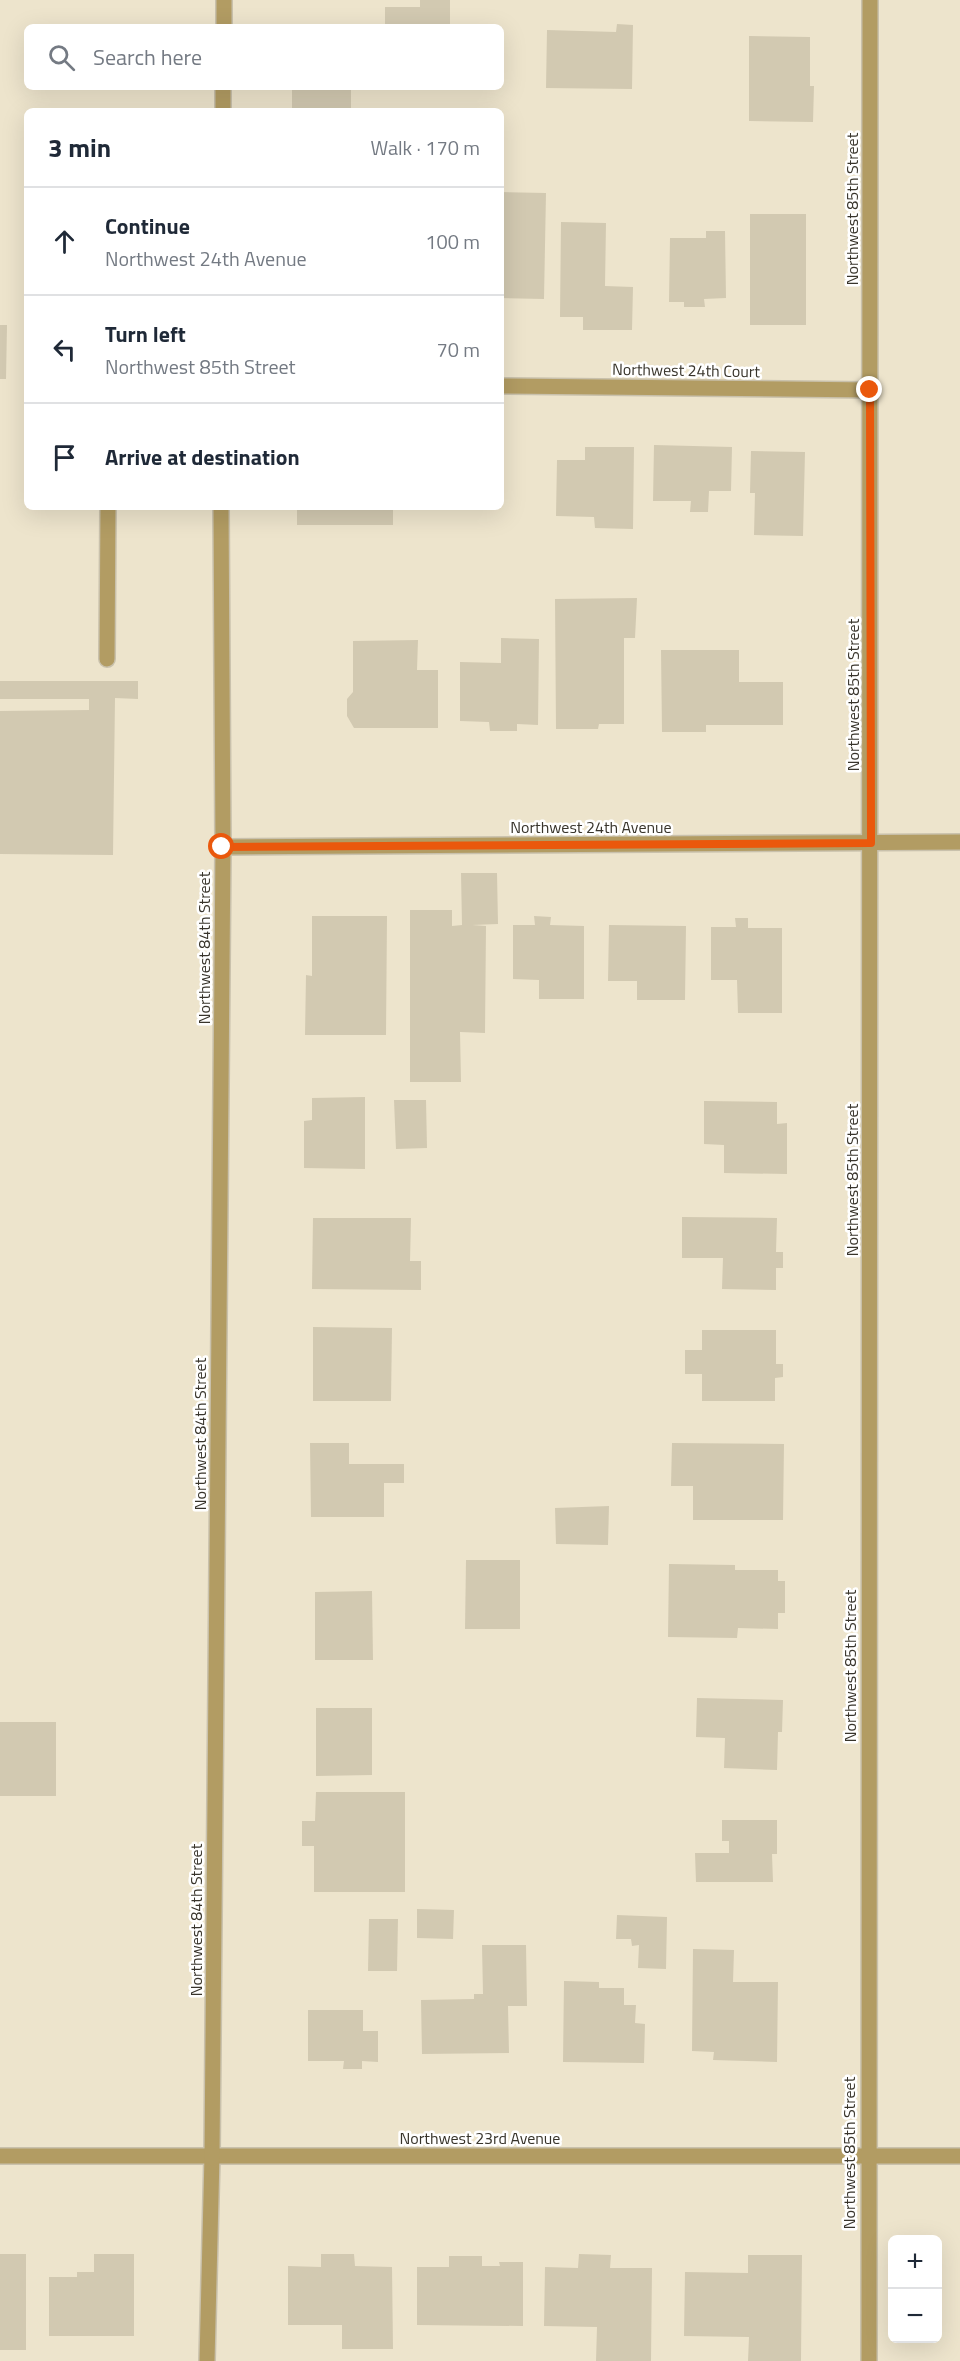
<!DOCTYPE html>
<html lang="en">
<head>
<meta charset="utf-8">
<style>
  :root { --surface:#fff; --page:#f6f6f7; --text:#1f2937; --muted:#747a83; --line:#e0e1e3 }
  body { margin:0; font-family:"Titillium Web",sans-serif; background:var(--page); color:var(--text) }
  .controls { position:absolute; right:18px; bottom:18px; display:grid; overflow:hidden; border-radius:9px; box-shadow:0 6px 24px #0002 }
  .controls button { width:54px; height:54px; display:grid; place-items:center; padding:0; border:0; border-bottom:2px solid var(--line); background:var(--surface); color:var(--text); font:30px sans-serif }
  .stop { position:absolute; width:18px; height:18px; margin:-14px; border:4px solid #ea580c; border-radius:50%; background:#fff }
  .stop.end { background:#ea580c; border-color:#fff; box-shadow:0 2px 6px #0008 }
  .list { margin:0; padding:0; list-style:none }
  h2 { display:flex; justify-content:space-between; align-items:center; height:78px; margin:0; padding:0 24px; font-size:26px }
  h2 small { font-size:20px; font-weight:400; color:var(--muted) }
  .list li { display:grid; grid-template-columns:39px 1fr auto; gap:18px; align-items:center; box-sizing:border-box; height:108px; padding:0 24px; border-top:2px solid var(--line) }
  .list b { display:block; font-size:22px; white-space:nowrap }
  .list p { margin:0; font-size:20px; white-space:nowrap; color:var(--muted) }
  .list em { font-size:20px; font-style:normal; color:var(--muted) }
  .icon { flex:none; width:33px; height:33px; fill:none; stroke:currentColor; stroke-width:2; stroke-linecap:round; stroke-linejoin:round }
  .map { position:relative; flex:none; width:960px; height:2361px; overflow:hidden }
  .search { position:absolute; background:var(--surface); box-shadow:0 6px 24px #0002; left:24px; top:24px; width:480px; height:66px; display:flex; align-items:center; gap:15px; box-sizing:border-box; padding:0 21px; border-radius:9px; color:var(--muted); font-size:22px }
  .panel { position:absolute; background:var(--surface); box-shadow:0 6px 24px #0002; left:24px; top:108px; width:480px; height:402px; border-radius:9px }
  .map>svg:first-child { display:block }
  .building { fill:#d2c9b1 }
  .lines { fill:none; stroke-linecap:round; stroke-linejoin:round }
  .service-casing { stroke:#c9c1ac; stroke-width:18 }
  .minor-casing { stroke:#c9c1ac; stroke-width:18 }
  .service { stroke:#b29c63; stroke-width:15 }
  .minor { stroke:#b29c63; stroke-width:15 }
  .route { stroke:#ea580c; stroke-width:8 }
  .labels { text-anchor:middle; stroke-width:5; stroke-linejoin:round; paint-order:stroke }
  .street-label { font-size:16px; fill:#38342b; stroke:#fff }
</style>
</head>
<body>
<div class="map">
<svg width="960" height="2361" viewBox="0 0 960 2361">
  <rect width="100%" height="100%" fill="#ede4cc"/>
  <!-- building -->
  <g class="building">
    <path d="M 420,0 L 450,0 L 450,27 L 385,27 L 385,7 L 420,7 Z"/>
    <path d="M 617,24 L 633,25 L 632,89 L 546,88 L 547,30 L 616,32 Z"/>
    <path d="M 749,36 L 810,37 L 810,86 L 814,86 L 813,122 L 749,121 Z"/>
    <rect x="292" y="87" width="59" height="24"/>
    <path d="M 501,192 L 546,193 L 544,299 L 501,298 Z"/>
    <rect x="750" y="214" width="56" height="111"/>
    <path d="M 561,222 L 606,223 L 605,286 L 633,287 L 632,330 L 583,330 L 583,317 L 560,317 Z"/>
    <path d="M 706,231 L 725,231 L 726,298 L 704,299 L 705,307 L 684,307 L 684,302 L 669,302 L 670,238 L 706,238 Z"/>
    <path d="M 0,325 L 7,325 L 6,379 L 0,379 Z"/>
    <path d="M 654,445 L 732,447 L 731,491 L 709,491 L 708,512 L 690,512 L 691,501 L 653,501 Z"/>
    <path d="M 585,447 L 634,447 L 633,529 L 595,528 L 594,517 L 556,516 L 557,460 L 585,460 Z"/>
    <path d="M 751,451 L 805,452 L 803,536 L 754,535 L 755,493 L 750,493 Z"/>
    <rect x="297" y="507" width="96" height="18"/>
    <path d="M 637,598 L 635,638 L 624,638 L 624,724 L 599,724 L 598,729 L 556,729 L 555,599 Z"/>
    <path d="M 501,638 L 539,639 L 538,725 L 517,724 L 517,731 L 490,731 L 489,722 L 460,721 L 460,662 L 501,663 Z"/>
    <path d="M 418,640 L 417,670 L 438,670 L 438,728 L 354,728 L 347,716 L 347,699 L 353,692 L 353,641 Z"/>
    <path d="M 661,650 L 739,650 L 739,682 L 783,682 L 783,725 L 706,725 L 706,732 L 662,732 Z"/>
    <path d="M 0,681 L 138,681 L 138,699 L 115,698 L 113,855 L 0,854 L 0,711 L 89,710 L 89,699 L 0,699 Z"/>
    <path d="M 461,873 L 497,873 L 498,924 L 472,925 L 486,926 L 485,1033 L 460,1032 L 461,1082 L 410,1082 L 410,910 L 452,910 L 452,926 L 462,925 Z"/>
    <path d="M 312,916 L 387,916 L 386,1035 L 305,1035 L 306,975 L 312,976 Z"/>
    <path d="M 534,916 L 551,917 L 550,925 L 584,926 L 584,999 L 539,999 L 539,980 L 513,979 L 513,925 L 535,925 Z"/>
    <path d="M 735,918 L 748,918 L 748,928 L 782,928 L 782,1013 L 738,1013 L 737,980 L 711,980 L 711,927 L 736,927 Z"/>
    <path d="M 609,925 L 686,926 L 685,1000 L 637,1000 L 637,981 L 608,981 Z"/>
    <path d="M 365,1097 L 365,1169 L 304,1168 L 304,1121 L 312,1120 L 312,1098 Z"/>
    <path d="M 394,1100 L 426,1100 L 427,1148 L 396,1149 Z"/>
    <path d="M 704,1101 L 777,1102 L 777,1124 L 787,1123 L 787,1174 L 724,1173 L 724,1145 L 704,1144 Z"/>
    <path d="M 682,1217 L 777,1218 L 776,1252 L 783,1252 L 783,1268 L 776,1268 L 776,1290 L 722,1289 L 723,1258 L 682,1258 Z"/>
    <path d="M 313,1218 L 411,1218 L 410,1261 L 421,1261 L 421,1290 L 312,1289 Z"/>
    <path d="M 313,1327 L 392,1328 L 391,1401 L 313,1401 Z"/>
    <path d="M 702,1330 L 776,1330 L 776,1364 L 783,1364 L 783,1377 L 775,1378 L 775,1401 L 702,1401 L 702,1374 L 685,1374 L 685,1350 L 702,1350 Z"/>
    <path d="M 310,1443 L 349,1443 L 349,1464 L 404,1464 L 404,1483 L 384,1483 L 384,1517 L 311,1517 Z"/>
    <path d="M 672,1443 L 784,1444 L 783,1520 L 693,1520 L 693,1486 L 671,1486 Z"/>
    <path d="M 609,1506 L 608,1545 L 556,1544 L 555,1508 Z"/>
    <path d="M 466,1560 L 520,1560 L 520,1629 L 465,1629 Z"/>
    <path d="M 669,1564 L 735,1565 L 735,1570 L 778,1570 L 778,1581 L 785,1581 L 785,1613 L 778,1613 L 778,1629 L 738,1628 L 737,1638 L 668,1637 Z"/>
    <path d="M 372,1591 L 373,1660 L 315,1660 L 315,1592 Z"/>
    <path d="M 697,1698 L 783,1700 L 782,1732 L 778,1732 L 777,1770 L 724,1768 L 725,1738 L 696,1737 Z"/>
    <path d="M 316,1708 L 372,1708 L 372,1775 L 316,1776 Z"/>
    <rect x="0" y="1722" width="56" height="74"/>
    <path d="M 316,1792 L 405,1792 L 405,1892 L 314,1892 L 314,1846 L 302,1846 L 302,1821 L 315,1821 Z"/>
    <path d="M 722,1820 L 777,1820 L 777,1854 L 772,1854 L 773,1882 L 696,1882 L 695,1853 L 729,1853 L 729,1841 L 722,1841 Z"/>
    <path d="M 417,1909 L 454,1910 L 453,1939 L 417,1938 Z"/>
    <path d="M 617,1915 L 667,1917 L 666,1969 L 638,1968 L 639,1945 L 632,1946 L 631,1939 L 616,1939 Z"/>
    <path d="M 369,1919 L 398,1919 L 397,1971 L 368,1971 Z"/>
    <path d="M 482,1945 L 526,1945 L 527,2006 L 508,2006 L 509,2053 L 422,2054 L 421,2000 L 474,1999 L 474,1994 L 483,1994 Z"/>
    <path d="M 693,1949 L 734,1950 L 733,1982 L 778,1982 L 777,2062 L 713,2060 L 714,2052 L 692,2051 Z"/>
    <path d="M 564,1981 L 599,1982 L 599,1988 L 624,1988 L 624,2005 L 636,2005 L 635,2023 L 645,2024 L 644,2063 L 563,2062 Z"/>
    <path d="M 308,2010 L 363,2010 L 363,2031 L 378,2031 L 378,2062 L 362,2061 L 362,2069 L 343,2069 L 344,2061 L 308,2061 Z"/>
    <rect x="0" y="2254" width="26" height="96"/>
    <path d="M 94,2254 L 134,2254 L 134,2336 L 49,2336 L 49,2277 L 77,2277 L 77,2272 L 94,2272 Z"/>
    <path d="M 321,2254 L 354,2254 L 355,2266 L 392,2267 L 393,2349 L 342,2349 L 342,2325 L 288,2325 L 288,2266 L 321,2267 Z"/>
    <path d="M 579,2254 L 611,2255 L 610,2268 L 652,2268 L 651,2361 L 596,2361 L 597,2327 L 544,2326 L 545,2267 L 578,2268 Z"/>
    <path d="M 748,2255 L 802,2255 L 801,2361 L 748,2361 L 749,2337 L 684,2336 L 685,2272 L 748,2273 Z"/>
    <path d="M 449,2256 L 482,2256 L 482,2266 L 500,2266 L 499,2262 L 523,2262 L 523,2326 L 417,2325 L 417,2267 L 449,2267 Z"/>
  </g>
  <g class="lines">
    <defs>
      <path id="service" d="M 107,659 L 108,507"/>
      <g id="minor">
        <path d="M 224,27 L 224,0"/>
        <path d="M 223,111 L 223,87"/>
        <path d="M 501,386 L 870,390"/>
        <path d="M 223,847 L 960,842"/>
        <path d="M 0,2156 L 960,2156"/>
        <path d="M 207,2361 L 212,2156 L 223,847 L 221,507"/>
        <path d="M 869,2361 L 870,0"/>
      </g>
    </defs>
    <!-- service casing -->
    <use href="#service" class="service-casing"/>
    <!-- minor casing -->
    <use href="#minor" class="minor-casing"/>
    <!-- service -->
    <use href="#service" class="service"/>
    <!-- minor -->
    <use href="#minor" class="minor"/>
  </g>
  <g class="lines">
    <!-- route -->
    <path class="route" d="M 222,847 L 871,843 L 870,390"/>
  </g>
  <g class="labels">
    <!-- street labels -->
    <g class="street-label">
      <text transform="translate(852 209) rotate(-90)" y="6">Northwest 85th Street</text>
      <text transform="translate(686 370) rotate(1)" y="6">Northwest 24th Court</text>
      <text transform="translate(853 695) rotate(-90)" y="6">Northwest 85th Street</text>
      <text x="591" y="833">Northwest 24th Avenue</text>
      <text transform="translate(204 948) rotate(-90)" y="6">Northwest 84th Street</text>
      <text transform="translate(852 1180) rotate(-90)" y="6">Northwest 85th Street</text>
      <text transform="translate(200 1434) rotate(-90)" y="6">Northwest 84th Street</text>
      <text transform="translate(850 1666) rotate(-90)" y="6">Northwest 85th Street</text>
      <text transform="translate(196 1920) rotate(-90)" y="6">Northwest 84th Street</text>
      <text x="480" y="2144">Northwest 23rd Avenue</text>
      <text transform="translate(849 2153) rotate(-90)" y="6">Northwest 85th Street</text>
    </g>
  </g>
</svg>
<div class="controls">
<button>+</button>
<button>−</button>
</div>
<div class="stop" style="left:222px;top:847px"></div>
<div class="stop end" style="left:870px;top:390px"></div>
<div class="search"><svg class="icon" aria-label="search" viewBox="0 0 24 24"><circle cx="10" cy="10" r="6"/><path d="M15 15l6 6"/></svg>Search here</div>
<section class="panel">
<h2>3 min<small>Walk · 170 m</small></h2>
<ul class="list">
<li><svg class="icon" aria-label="ahead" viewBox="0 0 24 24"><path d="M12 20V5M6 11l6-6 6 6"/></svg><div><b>Continue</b><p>Northwest 24th Avenue</p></div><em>100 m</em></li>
<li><svg class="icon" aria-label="left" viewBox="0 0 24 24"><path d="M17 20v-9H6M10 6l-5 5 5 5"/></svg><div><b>Turn left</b><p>Northwest 85th Street</p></div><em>70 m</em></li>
<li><svg class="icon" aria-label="arrive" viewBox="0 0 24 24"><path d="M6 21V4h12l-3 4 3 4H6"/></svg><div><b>Arrive at destination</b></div></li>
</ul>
</section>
</div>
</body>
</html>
